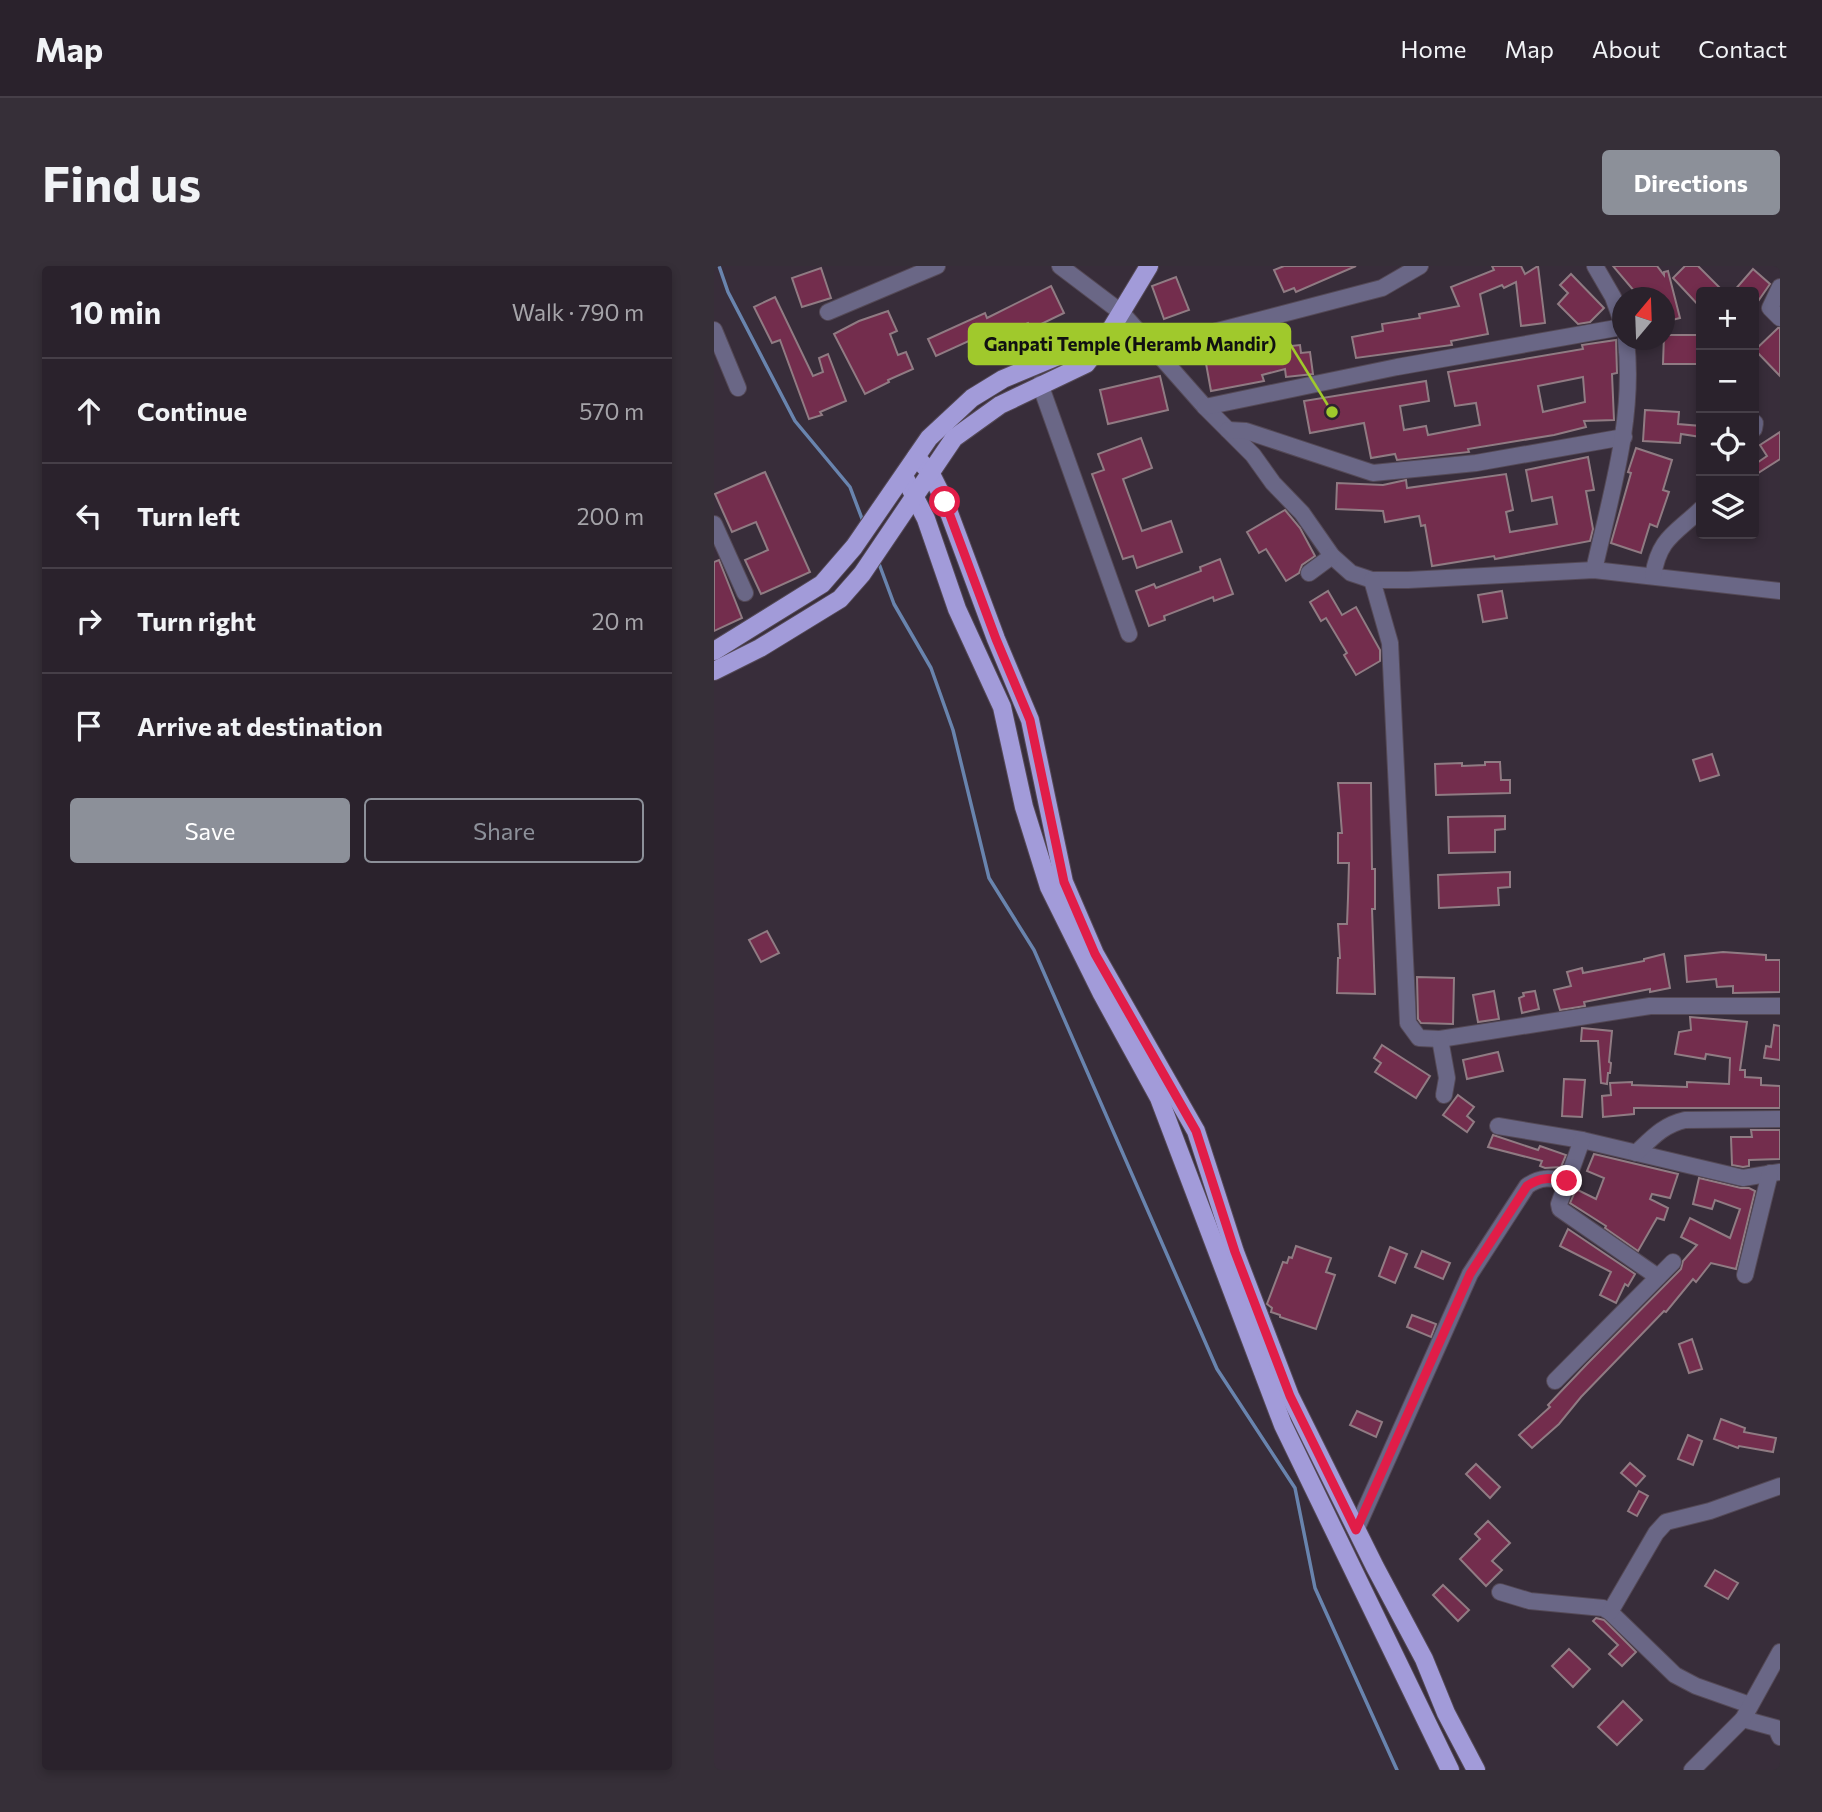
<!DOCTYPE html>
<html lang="en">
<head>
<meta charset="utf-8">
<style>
  :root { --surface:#2a222c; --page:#362f38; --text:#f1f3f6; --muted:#a5a4a9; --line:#463f48; --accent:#8c9099 }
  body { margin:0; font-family:Commissioner,sans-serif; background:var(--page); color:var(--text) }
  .controls { position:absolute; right:21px; top:21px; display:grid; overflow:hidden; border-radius:7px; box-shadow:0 4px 10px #0003 }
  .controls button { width:63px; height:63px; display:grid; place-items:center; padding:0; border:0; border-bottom:2px solid var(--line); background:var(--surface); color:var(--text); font:35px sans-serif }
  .compass { position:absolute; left:898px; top:21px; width:63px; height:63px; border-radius:50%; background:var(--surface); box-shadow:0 4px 10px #0003; rotate:19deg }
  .stop { position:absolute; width:21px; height:21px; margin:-16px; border:5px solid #e11d48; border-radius:50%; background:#fff }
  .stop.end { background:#e11d48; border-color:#fff; box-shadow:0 2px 7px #0008 }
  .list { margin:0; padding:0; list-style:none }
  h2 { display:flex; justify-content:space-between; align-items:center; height:91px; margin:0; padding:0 28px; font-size:30px }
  h2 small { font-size:23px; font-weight:400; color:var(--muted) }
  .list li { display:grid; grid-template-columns:46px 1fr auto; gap:21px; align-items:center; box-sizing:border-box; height:105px; padding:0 28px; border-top:2px solid var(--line) }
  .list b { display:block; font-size:26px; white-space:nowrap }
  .list em { font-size:23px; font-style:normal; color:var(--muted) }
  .actions { display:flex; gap:14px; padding:21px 28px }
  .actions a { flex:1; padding:16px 0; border:2px solid var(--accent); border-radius:7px; text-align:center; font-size:24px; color:var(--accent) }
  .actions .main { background:var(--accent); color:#fff }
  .icon { flex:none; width:38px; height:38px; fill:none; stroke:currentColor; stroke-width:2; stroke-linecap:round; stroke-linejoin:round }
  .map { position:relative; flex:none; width:1066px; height:1504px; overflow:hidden; border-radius:7px }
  header { display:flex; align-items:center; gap:42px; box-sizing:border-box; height:98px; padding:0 35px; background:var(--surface); border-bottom:2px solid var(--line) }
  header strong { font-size:33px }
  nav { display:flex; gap:38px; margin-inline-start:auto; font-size:24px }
  .intro { display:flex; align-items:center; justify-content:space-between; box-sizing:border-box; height:168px; padding:0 42px }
  h1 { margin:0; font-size:49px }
  .button { padding:18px 32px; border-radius:7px; background:var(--accent); color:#fff; font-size:24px; font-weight:700 }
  main { display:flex; gap:42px; padding:0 42px }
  aside { flex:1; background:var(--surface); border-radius:7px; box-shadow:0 4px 10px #0003 }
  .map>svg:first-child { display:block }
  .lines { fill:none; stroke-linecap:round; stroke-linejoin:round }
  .stream { stroke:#6984ae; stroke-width:3.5 }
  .building { fill:#732d4d; stroke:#907b83; stroke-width:2; fill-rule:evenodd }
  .minor-casing { stroke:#544956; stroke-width:18 }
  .major-casing { stroke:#544956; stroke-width:20 }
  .minor { stroke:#6a6786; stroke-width:16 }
  .major { stroke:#a29bd9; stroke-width:18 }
  .route { stroke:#e11d48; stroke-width:9 }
  .leader { fill:none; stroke:#a0c92c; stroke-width:2.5 }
  .callout-dot { fill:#a0c92c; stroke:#2e2330; stroke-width:2.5 }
  .callout { fill:#a0c92c; stroke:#a0c92c; stroke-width:2.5 }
  .callout-label { font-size:19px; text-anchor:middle; font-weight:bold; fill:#111 }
</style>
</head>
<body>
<header>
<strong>Map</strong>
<nav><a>Home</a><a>Map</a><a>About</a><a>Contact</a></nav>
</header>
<div class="intro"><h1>Find us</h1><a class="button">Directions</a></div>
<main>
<aside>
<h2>10 min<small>Walk · 790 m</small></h2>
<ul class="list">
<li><svg class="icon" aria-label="ahead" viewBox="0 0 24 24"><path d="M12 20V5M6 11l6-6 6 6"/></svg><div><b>Continue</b></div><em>570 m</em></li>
<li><svg class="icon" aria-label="left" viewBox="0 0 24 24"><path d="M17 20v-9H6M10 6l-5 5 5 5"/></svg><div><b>Turn left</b></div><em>200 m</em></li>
<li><svg class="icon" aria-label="right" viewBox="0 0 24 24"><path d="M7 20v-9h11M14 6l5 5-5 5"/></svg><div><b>Turn right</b></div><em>20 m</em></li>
<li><svg class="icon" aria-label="arrive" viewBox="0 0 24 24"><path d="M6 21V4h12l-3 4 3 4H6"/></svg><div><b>Arrive at destination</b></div></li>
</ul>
<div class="actions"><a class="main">Save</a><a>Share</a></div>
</aside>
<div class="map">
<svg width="1066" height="1504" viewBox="0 0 1066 1504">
  <rect width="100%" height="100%" fill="#382d3a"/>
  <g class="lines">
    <!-- stream -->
    <g class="stream">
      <path d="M 5,0 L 14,26 L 81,155 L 136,221 L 150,258"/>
      <path d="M 164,295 L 180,338 L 217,402 L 239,464 L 275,612 L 320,684 L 503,1103 L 581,1222 L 601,1322 L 683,1504"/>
    </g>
  </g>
  <!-- building -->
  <g class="building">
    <path d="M 570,0 L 642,0 L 582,26 L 580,22 L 570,26 L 560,4 Z"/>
    <path d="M 778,0 L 807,0 L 811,8 L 824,0 L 831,57 L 807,60 L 802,16 L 790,22 L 788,19 L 766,28 L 774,68 L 737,75 L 738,79 L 642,92 L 638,71 L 669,65 L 668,58 L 706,52 L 705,48 L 745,40 L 737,21 L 780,4 Z"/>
    <path d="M 899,0 L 943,0 L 950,9 L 950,6 L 954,5 L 966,52 L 950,56 L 950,32 L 926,32 Z"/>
    <path d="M 971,0 L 984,0 L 1010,26 L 987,26 L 987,42 L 959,12 Z"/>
    <path d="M 107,2 L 117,32 L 88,41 L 78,12 Z"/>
    <path d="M 1039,3 L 1056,18 L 1040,41 L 1040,26 L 1019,26 Z"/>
    <path d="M 857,8 L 890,42 L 876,56 L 864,58 L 844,38 L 854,27 L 846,19 Z"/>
    <path d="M 462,11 L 475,44 L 450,53 L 438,20 Z"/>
    <path d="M 337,20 L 350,47 L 317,63 L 314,57 L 262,80 L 259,73 L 222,90 L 214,73 L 271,47 L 273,52 Z"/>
    <path d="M 61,31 L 99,110 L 109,106 L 105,92 L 114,88 L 132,135 L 113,143 L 106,146 L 108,149 L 95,153 L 66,74 L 58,77 L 40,41 Z"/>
    <path d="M 174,45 L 183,65 L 176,68 L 184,89 L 192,86 L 199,103 L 174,114 L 175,116 L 151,128 L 120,68 L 145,55 Z"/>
    <path d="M 1064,62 L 1066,62 L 1066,110 L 1041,84 Z"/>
    <path d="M 950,69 L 984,69 L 984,98 L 949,98 Z"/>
    <path d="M 902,74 L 903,107 L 898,108 L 900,154 L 870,155 L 872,161 L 840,169 L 754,183 L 755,186 L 683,194 L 681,188 L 657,192 L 650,157 L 596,167 L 590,135 L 712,115 L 715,135 L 686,140 L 690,164 L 712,160 L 714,169 L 766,159 L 762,137 L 741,140 L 734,106 L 869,83 L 868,79 ZM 869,111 L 871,136 L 829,146 L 824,120 Z"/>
    <path d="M 586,79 L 587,87 L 596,86 L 599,108 L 572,111 L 571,103 L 548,109 L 550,115 L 497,125 L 491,92 L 542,81 L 543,89 L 568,83 L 568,81 Z"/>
    <path d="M 446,110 L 454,144 L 394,158 L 386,124 Z"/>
    <path d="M 931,144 L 965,146 L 964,158 L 987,160 L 987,171 L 967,168 L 966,177 L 929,175 Z"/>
    <path d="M 1066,166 L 1066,193 L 1041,209 L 1040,199 L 1053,190 L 1046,179 Z"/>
    <path d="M 427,172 L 438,202 L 409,213 L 428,265 L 457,255 L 468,286 L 423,302 L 419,290 L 409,293 L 378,208 L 390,204 L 384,188 Z"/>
    <path d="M 922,182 L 958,194 L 949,224 L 955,226 L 943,261 L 936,258 L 927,287 L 897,277 L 917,207 L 914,206 Z"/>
    <path d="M 874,191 L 880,224 L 872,225 L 879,263 L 876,275 L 781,293 L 780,290 L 718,300 L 711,259 L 707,260 L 705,250 L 671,256 L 669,245 L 622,243 L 623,217 L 669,219 L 692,214 L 693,222 L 792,208 L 799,244 L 792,246 L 796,266 L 843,258 L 838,231 L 818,235 L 812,204 Z"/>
    <path d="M 51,206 L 96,306 L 47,328 L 31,294 L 54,284 L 42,256 L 18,266 L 1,228 Z"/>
    <path d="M 571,244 L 586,262 L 601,290 L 588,299 L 585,307 L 572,315 L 552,283 L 545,287 L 533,266 Z"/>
    <path d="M 506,293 L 519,328 L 500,335 L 499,331 L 450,350 L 451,354 L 435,360 L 422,325 L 440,318 L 442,322 L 487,305 L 486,301 Z"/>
    <path d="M 5,294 L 28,352 L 0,365 L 0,296 Z"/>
    <path d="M 614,325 L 628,349 L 642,341 L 666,384 L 666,395 L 642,409 L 630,389 L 633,387 L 612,352 L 607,355 L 596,336 Z"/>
    <path d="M 788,325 L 793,352 L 769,356 L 764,329 Z"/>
    <path d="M 998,488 L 1005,509 L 986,515 L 979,494 Z"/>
    <path d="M 771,496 L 786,496 L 787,514 L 796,514 L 796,527 L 722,529 L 721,498 L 748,497 L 748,500 L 771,499 Z"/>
    <path d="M 624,517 L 657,517 L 658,603 L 661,603 L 661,643 L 658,643 L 661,728 L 623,727 L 624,692 L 626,692 L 624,658 L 633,658 L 634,632 L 635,597 L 624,597 L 624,567 L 628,567 Z"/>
    <path d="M 791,550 L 791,563 L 781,564 L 781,586 L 735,587 L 734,551 Z"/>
    <path d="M 796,606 L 796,621 L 784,622 L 785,639 L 725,642 L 724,609 Z"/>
    <path d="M 53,665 L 65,687 L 47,696 L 35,674 Z"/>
    <path d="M 1009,686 L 1052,689 L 1052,694 L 1066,694 L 1066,726 L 1019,727 L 1019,720 L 1003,721 L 1002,713 L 973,716 L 971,690 Z"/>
    <path d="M 950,688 L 956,722 L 936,726 L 936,723 L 870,736 L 871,740 L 846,744 L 840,724 L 857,720 L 853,706 L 868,702 L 869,707 L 930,695 L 930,693 Z"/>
    <path d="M 703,711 L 740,712 L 739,758 L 707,757 L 704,753 Z"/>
    <path d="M 780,725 L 785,753 L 764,756 L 759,729 Z"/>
    <path d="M 821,725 L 825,743 L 808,747 L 805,732 L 810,730 L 809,727 Z"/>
    <path d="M 976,751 L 1033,756 L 1026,804 L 1031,804 L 1031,811 L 1047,812 L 1047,819 L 1066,820 L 1066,842 L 920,842 L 920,848 L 889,851 L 888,830 L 897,829 L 896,817 L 918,816 L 918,819 L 973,821 L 973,816 L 1015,818 L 1016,792 L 992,788 L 991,793 L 961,788 L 965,766 L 977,764 Z"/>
    <path d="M 1060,759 L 1066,760 L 1066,794 L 1050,792 L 1052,780 L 1057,781 Z"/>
    <path d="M 868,762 L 898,765 L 895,796 L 897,797 L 896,807 L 894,807 L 893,818 L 887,817 L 884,775 L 867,775 Z"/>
    <path d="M 668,779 L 716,810 L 702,832 L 661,806 L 667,797 L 660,792 Z"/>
    <path d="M 784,786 L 789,805 L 753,813 L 749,794 Z"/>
    <path d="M 850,813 L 871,814 L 868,851 L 848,850 Z"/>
    <path d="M 744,829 L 760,841 L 753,850 L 760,856 L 753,866 L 729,849 Z"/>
    <path d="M 1037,864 L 1066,864 L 1066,893 L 1035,894 L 1035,900 L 1029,901 L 1018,899 L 1017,871 L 1038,871 Z"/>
    <path d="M 779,869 L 824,884 L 826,880 L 852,889 L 847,901 L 831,902 L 826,900 L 828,895 L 774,881 Z"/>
    <path d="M 880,888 L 964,908 L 956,932 L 938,928 L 936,933 L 954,942 L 950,954 L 943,952 L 924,985 L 891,962 L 892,960 L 856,937 L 862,923 L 882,933 L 890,912 L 873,905 Z"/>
    <path d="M 985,912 L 1027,922 L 1035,922 L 1041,925 L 1022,1003 L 997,997 L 982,1016 L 979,1013 L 952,1046 L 950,1045 L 867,1131 L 845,1158 L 818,1182 L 805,1169 L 836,1141 L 834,1139 L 873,1098 L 967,1003 L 969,995 L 983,979 L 967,971 L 976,952 L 1016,972 L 1026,943 L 1001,934 L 998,943 L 979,938 Z"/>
    <path d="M 854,963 L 921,1008 L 914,1020 L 911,1018 L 902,1037 L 886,1029 L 897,1006 L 846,980 Z"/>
    <path d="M 582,980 L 617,992 L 612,1006 L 621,1009 L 602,1063 L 566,1051 L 566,1049 L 557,1046 L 558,1042 L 553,1038 L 569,996 L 573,997 L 575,991 L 578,992 Z"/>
    <path d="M 676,981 L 693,988 L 681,1017 L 665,1010 Z"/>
    <path d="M 708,985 L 736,997 L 729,1013 L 701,1001 Z"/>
    <path d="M 698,1049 L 722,1058 L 717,1071 L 693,1061 Z"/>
    <path d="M 978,1073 L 988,1103 L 975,1107 L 965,1078 Z"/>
    <path d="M 643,1145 L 668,1156 L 662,1171 L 636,1159 Z"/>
    <path d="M 1007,1153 L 1031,1162 L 1030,1166 L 1062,1172 L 1059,1186 L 1025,1180 L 1024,1182 L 1000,1173 Z"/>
    <path d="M 974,1169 L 988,1175 L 979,1199 L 964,1193 Z"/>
    <path d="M 916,1197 L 931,1210 L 922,1220 L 907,1207 Z"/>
    <path d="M 762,1198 L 786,1221 L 776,1232 L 752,1208 Z"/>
    <path d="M 925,1225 L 934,1230 L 923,1250 L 914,1245 Z"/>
    <path d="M 774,1255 L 796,1277 L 778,1295 L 788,1304 L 772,1320 L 746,1293 L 766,1273 L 761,1268 Z"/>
    <path d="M 1001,1304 L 1024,1317 L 1014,1333 L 991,1320 Z"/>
    <path d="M 729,1319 L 755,1344 L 744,1355 L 719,1329 Z"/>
    <path d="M 882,1352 L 890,1354 L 922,1386 L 908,1400 L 895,1388 L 904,1379 L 879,1355 Z"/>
    <path d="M 855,1383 L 876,1403 L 859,1421 L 838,1400 Z"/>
    <path d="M 909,1435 L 928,1454 L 903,1479 L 884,1461 Z"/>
  </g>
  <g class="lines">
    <defs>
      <g id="minor">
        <path d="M 346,0 L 408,47 L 491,141 L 539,189 L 559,217 L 588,247 L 618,290 L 637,307 L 658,314 L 694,314 L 880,304 L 1066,325"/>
        <path d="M 881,0 L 899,31 L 908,56"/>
        <path d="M 1066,21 L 1056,42 L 1066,52"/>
        <path d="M 114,46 L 223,0"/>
        <path d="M 0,64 L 24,122"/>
        <path d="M 438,82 L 668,22 L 706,0"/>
        <path d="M 326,118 L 415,368"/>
        <path d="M 491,141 L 683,101 L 908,61"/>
        <path d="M 1040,163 L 1041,157"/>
        <path d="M 514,164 L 532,165 L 659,207 L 762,197 L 910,171"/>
        <path d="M 0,258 L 31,327"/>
        <path d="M 880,304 C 897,228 921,151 912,74"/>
        <path d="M 595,307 L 618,290"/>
        <path d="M 939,310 C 945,272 961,268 987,243"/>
        <path d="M 658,314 L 676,377 L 694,757 L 705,772 L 726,773 L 936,740 L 1066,740"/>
        <path d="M 726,773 L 733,812 L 730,829"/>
        <path d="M 784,860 L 868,874 L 1029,912 L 1066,906"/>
        <path d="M 868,874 L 845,938 L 846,943 L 944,1011"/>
        <path d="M 922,887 C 938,872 949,859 971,854 L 1066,853"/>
        <path d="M 1031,1009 L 1056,907"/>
        <path d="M 841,1115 L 959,996"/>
        <path d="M 642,1264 L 756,1008 L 813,920 C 827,910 837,912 853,915"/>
        <path d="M 786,1326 L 816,1335 L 889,1342 L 896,1346 L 961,1409 L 982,1420 L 1036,1439"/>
        <path d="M 896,1346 L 942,1267 L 952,1256 L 996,1245 L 1066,1220"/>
        <path d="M 1029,1453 L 1062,1462 L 1066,1471"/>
        <path d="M 978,1504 L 1029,1453 L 1066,1386"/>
      </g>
      <g id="major">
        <path d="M 202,191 L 216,206 L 231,236 L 282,373 L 316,454 L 350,616 L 381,688 L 482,865 L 521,986 L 576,1130 L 661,1301 L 710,1393 L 732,1447 L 762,1504"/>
        <path d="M 190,210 L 212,253 L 243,343 L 288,441 L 310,541 L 335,621 L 388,728 L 445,832 L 569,1159 L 736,1504"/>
        <path d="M 0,385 L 108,318 L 140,281 L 215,172 L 258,132 L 289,113 L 366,81 L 383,83"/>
        <path d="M 0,405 L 46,382 L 126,333 L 148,308 L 240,172 L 286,139 L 372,98 L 391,73 L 435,0"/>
      </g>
    </defs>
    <!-- minor casing -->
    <use href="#minor" class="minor-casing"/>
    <!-- major casing -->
    <use href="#major" class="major-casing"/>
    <!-- minor -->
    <use href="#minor" class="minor"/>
    <!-- major -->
    <use href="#major" class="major"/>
  </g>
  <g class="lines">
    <!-- route -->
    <path class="route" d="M 231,236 L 282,373 L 316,454 L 350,616 L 381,688 L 482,865 L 521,986 L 576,1130 L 642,1264 L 756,1008 L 813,920 C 827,910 837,912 853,915"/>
  </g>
  <!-- callouts -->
  <path class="leader" d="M618 146L576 78"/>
  <circle class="callout-dot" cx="618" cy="146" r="7"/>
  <rect class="callout" x="255" y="58" width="321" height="40" rx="7"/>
  <g class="callout-label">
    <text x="416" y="85">Ganpati Temple (Heramb Mandir)</text>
  </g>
</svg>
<div class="controls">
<button>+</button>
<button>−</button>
<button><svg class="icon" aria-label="locate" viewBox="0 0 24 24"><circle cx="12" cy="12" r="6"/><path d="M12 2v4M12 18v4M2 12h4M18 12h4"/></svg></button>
<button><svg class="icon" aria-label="layers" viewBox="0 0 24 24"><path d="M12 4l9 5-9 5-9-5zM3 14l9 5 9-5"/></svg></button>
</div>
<svg class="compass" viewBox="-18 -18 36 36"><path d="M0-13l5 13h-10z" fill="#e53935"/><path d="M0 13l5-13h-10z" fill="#a5a4a9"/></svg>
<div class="stop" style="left:231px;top:236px"></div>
<div class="stop end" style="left:853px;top:915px"></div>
</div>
</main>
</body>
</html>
